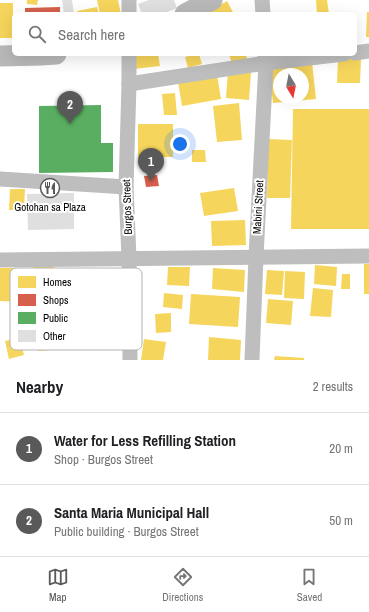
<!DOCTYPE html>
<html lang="en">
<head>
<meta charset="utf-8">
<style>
  :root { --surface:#fff; --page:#f2f2f2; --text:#202124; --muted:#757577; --line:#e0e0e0; --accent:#595959 }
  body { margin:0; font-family:"Archivo Narrow",sans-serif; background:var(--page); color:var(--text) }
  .compass { position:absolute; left:273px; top:68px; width:36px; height:36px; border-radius:50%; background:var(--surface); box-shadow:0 4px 16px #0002; rotate:170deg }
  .you { position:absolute; left:180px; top:144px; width:14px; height:14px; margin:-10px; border:3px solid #fff; border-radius:50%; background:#1a73e8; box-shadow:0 0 0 6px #1a73e833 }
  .badge { display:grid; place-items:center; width:26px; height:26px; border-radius:50%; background:var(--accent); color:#fff; font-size:13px; font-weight:700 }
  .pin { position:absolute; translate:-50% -33px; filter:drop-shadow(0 1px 2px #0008) }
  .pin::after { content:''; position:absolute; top:21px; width:14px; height:12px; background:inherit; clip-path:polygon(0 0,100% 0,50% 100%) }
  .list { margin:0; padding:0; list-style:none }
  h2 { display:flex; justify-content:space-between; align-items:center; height:52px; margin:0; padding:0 16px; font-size:17px }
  h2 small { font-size:13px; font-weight:400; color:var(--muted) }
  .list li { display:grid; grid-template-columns:26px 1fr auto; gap:12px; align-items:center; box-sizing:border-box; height:72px; padding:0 16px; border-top:1px solid var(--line) }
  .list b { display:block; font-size:15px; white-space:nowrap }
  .list p { margin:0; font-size:13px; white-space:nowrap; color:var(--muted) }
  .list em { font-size:13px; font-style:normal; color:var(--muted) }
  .icon { flex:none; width:22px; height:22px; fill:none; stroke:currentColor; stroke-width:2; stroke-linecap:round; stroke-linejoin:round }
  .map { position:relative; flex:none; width:369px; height:360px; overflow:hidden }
  .search { position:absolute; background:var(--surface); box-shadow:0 4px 16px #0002; left:12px; right:12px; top:12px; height:44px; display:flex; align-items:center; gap:10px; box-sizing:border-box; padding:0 14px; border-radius:6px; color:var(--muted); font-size:15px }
  .sheet { height:196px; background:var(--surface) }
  nav { display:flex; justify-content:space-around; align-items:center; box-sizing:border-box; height:56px; border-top:1px solid var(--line); background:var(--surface); font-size:11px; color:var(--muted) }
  nav a { display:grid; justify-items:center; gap:2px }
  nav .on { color:var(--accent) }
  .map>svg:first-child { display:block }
  .homes { fill:#f6d55c; fill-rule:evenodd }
  .shops { fill:#d6604d }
  .public { fill:#5aae61 }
  .building { fill:#dfdfdf }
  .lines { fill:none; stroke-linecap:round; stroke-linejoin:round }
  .minor { stroke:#bebebe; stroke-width:15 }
  .secondary { stroke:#b8b8b8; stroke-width:21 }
  .labels { text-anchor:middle; stroke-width:4; stroke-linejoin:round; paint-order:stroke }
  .poi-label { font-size:11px; fill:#000; stroke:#fff }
  .street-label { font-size:11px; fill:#000; stroke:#fff }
  .key { fill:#fff; stroke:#b2b2b2; stroke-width:1 }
  .key-label { font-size:11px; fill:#000 }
</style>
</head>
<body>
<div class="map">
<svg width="369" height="360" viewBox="0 0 369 360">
  <rect width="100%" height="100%" fill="#fff"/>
  <!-- homes -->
  <g class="homes">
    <path d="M 27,0 L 38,0 L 37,5 L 27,4 Z"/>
    <path d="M 97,0 L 118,0 L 121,14 L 100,14 Z"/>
    <path d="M 316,0 L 327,0 L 329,14 L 317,14 Z"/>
    <path d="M 227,1 L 234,14 L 204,14 Z"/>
    <rect x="0" y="3" width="13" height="35"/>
    <path d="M 97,7 L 99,14 L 78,14 L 77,11 Z"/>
    <path d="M 367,12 L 369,12 L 369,37 L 366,37 Z"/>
    <path d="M 133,54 L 158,54 L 160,66 L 134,69 Z"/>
    <path d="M 199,54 L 202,64 L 188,68 L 185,57 Z"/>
    <path d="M 229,54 L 246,54 L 247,60 L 232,64 Z"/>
    <path d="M 338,59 L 361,59 L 360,83 L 337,83 Z"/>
    <path d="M 312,62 L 316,99 L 273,103 L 269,67 ZM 279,74 L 303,74 L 303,98 L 279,98 Z"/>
    <path d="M 228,71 L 251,73 L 249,100 L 226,98 Z"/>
    <path d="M 217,75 L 221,99 L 182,106 L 178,82 Z"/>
    <path d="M 175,93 L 177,115 L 164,115 L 162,94 Z"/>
    <path d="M 239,103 L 242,140 L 217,142 L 213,106 Z"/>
    <path d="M 293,109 L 369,109 L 369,229 L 291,229 Z"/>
    <rect x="138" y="124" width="35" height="33"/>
    <path d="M 268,139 L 292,140 L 290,198 L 267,198 Z"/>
    <path d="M 192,150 L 205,150 L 206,162 L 192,162 Z"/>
    <path d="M 234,188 L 238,211 L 204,216 L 200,193 Z"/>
    <path d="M 10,189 L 25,189 L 24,210 L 9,210 Z"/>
    <path d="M 245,220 L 246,245 L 212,246 L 211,221 Z"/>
    <rect x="364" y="264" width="5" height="30"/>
    <rect x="33" y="265" width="21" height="26"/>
    <path d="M 315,265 L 337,267 L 336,286 L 314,284 Z"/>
    <path d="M 168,267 L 190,267 L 189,286 L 167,285 Z"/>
    <path d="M 0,268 L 23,268 L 22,302 L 0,301 Z"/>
    <path d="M 213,268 L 245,270 L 244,292 L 212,289 Z"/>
    <path d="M 267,270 L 284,271 L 282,295 L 265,294 Z"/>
    <path d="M 285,271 L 305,272 L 304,299 L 284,298 Z"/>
    <path d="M 342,274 L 350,274 L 350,289 L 341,289 Z"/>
    <path d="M 313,288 L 333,290 L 331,317 L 310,316 Z"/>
    <path d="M 164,293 L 183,295 L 182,309 L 163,307 Z"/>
    <path d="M 191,294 L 240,297 L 238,327 L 189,324 Z"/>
    <path d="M 268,299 L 293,301 L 291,325 L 266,323 Z"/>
    <path d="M 171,313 L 171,332 L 156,333 L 155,314 Z"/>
    <path d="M 59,329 L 62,349 L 38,351 L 36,332 Z"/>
    <path d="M 209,337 L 241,340 L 240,360 L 208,360 Z"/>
    <path d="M 20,338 L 24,355 L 9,359 L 5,341 Z"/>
    <path d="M 144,339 L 166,342 L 163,360 L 141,360 Z"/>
    <path d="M 275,356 L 304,358 L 304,360 L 274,360 Z"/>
  </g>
  <!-- shops -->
  <g class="shops">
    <path d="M 60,7 L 60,14 L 25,14 L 25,8 Z"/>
    <path d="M 157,175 L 159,186 L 146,187 L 144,176 Z"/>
  </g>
  <!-- public -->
  <path class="public" d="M 101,105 L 101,143 L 113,143 L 113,172 L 39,173 L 39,106 Z"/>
  <!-- building -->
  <g class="building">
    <path d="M 62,0 L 72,0 L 74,14 L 64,14 Z"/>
    <path d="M 149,0 L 174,0 L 177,8 L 162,14 L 142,14 L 138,4 Z"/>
    <path d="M 74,193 L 74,229 L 28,230 L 27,194 Z"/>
  </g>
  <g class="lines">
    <!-- minor -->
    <g class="minor">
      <path d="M 262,0 L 263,14"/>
      <path d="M 129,14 L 129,0"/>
      <path d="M 355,53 L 369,51"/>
      <path d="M 129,54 L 129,84 L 126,187 L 129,258 L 130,360"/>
      <path d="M 129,84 L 266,63 L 344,54"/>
      <path d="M 0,179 L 126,187"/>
      <path d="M 0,260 L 369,256"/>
      <path d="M 252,360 L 256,257 L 266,63 L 265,54"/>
    </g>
    <!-- secondary -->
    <g class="secondary">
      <path d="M 185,14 L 212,0"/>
      <path d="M 0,56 L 41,55 L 56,54"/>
    </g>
  </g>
  <!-- icons -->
  <defs>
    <symbol id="restaurant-ring" viewBox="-11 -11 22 22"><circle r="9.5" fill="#fff" stroke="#595959" stroke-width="1.5"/><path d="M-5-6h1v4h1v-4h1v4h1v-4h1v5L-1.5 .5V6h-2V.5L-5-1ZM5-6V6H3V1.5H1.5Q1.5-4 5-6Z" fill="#595959"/></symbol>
  </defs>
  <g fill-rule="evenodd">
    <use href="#restaurant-ring" x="39" y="177" width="22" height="22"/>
  </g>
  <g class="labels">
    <!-- poi labels -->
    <g class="poi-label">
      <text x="50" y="211">Gotohan sa Plaza</text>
    </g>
    <!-- street labels -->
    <g class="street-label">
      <text transform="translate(127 207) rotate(-92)" y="4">Burgos Street</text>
      <text transform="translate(258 207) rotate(-87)" y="4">Mabini Street</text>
    </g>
  </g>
  <!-- legend -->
  <rect x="10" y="268" width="132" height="82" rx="6" class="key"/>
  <rect x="18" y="276" width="18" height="12" fill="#f6d55c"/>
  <rect x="18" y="294" width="18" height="12" fill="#d6604d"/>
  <rect x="18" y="312" width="18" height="12" fill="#5aae61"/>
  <rect x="18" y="330" width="18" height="12" fill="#dfdfdf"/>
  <g class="key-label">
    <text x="43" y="286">Homes</text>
    <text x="43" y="304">Shops</text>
    <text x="43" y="322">Public</text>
    <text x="43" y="340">Other</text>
  </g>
</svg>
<svg class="compass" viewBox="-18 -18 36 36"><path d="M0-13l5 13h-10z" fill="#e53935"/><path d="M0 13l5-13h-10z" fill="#757577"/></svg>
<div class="you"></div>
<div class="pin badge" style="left:151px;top:181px">1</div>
<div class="pin badge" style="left:70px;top:124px">2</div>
<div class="search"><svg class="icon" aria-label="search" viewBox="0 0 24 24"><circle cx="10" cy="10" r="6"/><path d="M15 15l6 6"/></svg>Search here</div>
</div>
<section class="sheet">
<h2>Nearby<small>2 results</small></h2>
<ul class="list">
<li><span class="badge">1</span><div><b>Water for Less Refilling Station</b><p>Shop · Burgos Street</p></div><em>20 m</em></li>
<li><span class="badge">2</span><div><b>Santa Maria Municipal Hall</b><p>Public building · Burgos Street</p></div><em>50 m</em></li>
</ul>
</section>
<nav>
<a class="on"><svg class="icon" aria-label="map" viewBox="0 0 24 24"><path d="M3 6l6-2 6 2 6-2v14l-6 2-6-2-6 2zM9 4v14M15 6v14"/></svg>Map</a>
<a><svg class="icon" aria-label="directions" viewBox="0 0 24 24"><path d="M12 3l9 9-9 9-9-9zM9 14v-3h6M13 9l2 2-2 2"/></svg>Directions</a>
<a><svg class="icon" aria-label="saved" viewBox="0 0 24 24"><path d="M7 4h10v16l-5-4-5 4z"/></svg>Saved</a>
</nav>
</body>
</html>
